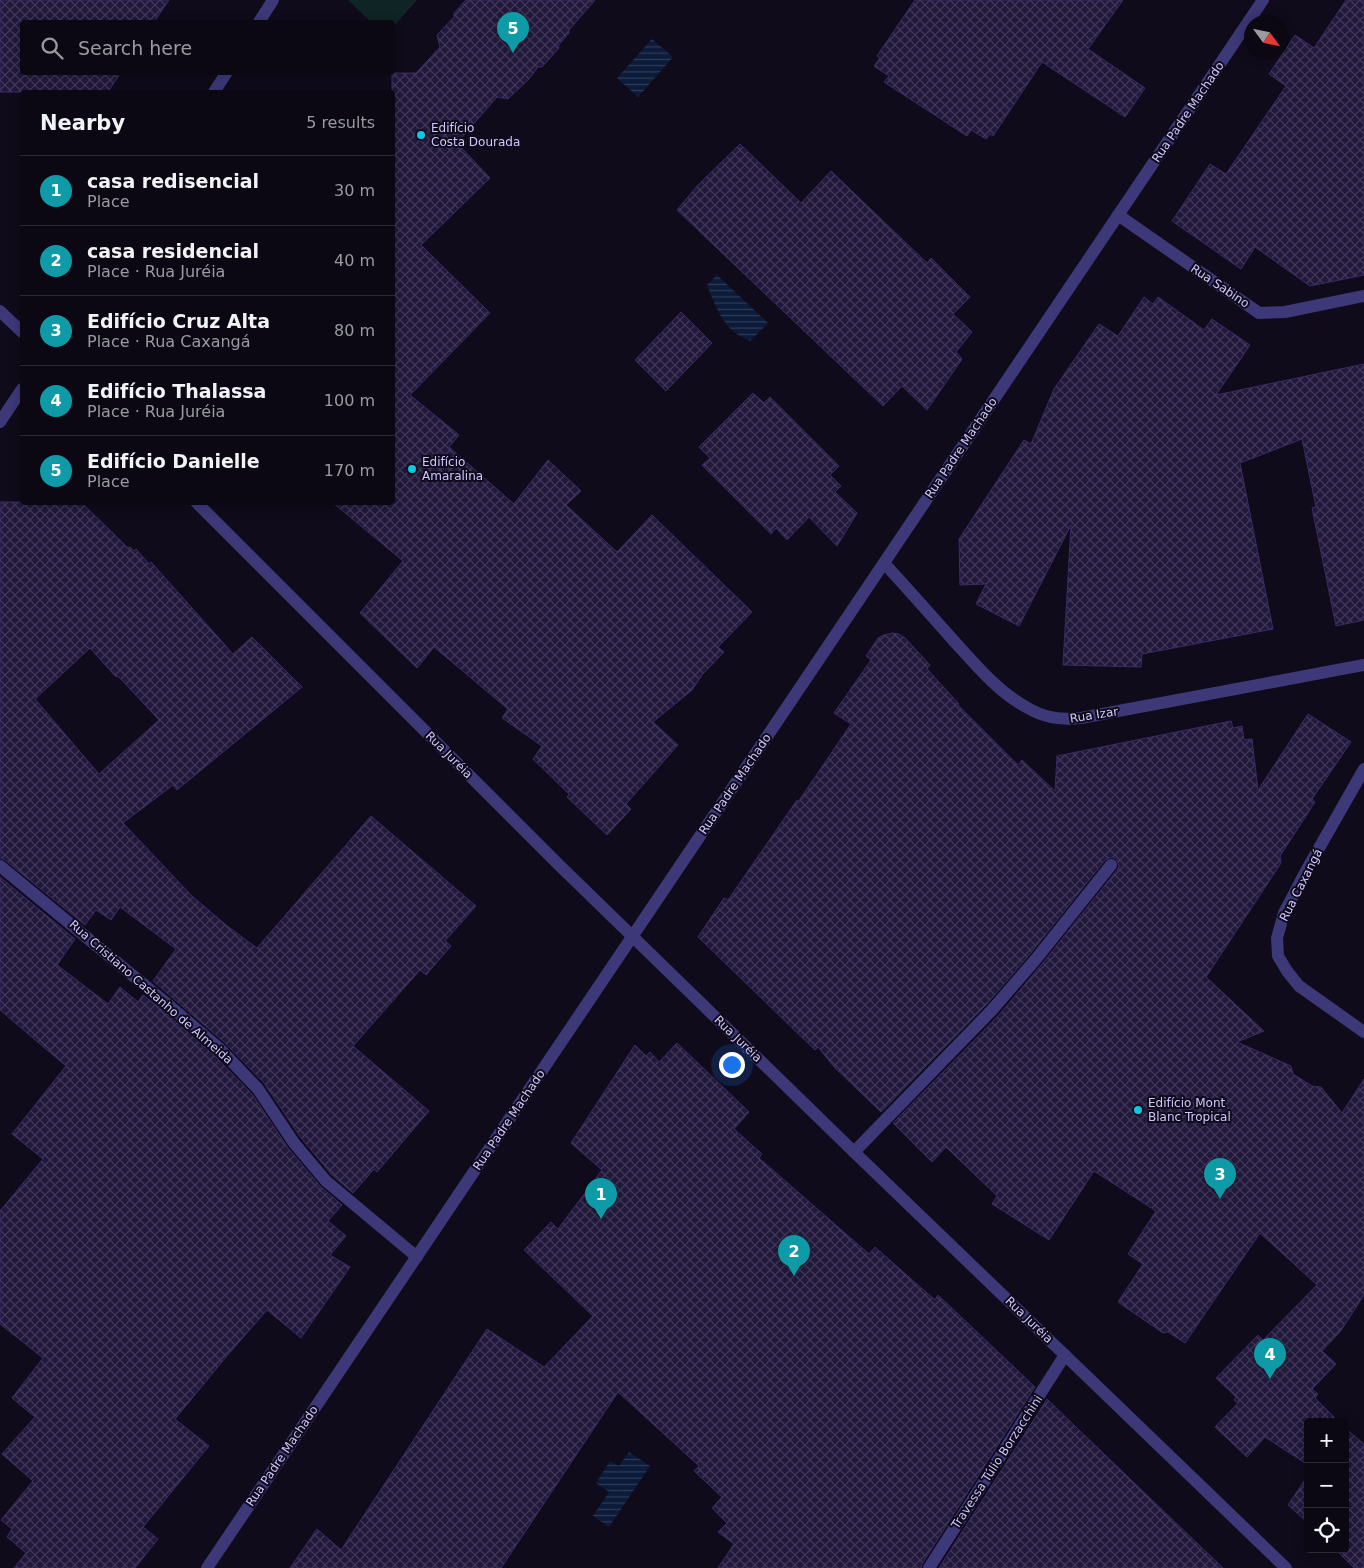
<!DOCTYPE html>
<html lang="en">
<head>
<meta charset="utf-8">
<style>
  :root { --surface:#0b0814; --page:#191622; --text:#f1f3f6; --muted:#9a9aa0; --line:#2b2934; --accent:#2563eb }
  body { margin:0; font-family:"DejaVu Sans",sans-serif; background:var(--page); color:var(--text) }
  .controls { position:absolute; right:15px; bottom:15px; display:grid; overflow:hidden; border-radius:5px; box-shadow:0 2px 12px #0003 }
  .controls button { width:45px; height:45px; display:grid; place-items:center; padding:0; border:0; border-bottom:1px solid var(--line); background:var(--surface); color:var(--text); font:25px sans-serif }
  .compass { position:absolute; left:1244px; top:15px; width:45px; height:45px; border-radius:50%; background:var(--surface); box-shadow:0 2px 12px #0003; rotate:123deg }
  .you { position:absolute; left:731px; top:1064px; width:18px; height:18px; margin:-12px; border:4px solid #fff; border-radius:50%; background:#1a73e8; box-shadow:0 0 0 8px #1a73e833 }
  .badge { display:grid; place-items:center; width:32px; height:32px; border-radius:50%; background:var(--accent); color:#fff; font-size:16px; font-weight:700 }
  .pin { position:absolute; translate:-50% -41px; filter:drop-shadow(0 1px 2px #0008) }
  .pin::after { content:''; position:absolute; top:26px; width:18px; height:15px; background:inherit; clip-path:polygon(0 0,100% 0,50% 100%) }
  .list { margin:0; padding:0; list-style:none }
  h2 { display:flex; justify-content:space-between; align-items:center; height:65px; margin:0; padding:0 20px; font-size:21px }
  h2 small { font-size:16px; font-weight:400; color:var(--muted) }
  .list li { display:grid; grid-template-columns:32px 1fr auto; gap:15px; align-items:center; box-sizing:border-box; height:70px; padding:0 20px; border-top:1px solid var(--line) }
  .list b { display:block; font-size:19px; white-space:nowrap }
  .list p { margin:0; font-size:16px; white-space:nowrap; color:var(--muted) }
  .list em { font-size:16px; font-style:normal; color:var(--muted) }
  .icon { flex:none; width:28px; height:28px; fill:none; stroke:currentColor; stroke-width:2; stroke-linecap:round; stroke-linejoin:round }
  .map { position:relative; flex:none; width:1364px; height:1568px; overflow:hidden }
  .search { position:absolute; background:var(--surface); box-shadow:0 2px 12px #0003; left:20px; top:20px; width:375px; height:55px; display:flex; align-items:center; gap:12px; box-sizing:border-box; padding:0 18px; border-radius:5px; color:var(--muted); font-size:19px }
  .panel { position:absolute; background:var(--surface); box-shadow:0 2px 12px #0003; left:20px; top:90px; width:375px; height:415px; border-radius:5px }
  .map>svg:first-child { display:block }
  .green { fill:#0f2424 }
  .water { fill:url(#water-rules) }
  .building { fill:url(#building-cross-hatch); stroke:#3a2b66; fill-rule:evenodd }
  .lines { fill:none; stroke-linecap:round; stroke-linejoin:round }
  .minor { stroke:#3d3878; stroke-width:12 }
  .poi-dot { fill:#0ac7e7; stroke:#0f0b1b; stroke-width:2 }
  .labels { text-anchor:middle; stroke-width:4; stroke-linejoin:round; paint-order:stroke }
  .street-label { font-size:12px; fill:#d0c7fd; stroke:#0f0b1b }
  .poi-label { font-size:12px; fill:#d0c7fd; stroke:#0f0b1b; text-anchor:start }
</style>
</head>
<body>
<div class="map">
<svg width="1364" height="1568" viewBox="0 0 1364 1568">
  <defs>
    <pattern id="water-rules" width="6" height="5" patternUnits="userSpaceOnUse" patternTransform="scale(1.25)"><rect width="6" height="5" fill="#0c1b39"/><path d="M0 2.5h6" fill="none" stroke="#2e3b57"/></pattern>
    <pattern id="building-cross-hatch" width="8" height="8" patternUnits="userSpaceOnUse" patternTransform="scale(1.25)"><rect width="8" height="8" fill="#21183b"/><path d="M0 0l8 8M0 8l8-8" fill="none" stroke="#403858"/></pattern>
  </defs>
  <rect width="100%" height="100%" fill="#0f0b1b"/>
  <!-- green -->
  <path class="green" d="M 348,0 L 417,0 L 393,27 L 392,22 L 371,22 Z"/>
  <!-- water -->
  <g class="water">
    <path d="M 652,39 L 673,57 L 638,97 L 617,78 Z"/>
    <path d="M 717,275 L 768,323 L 750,341 C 745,338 737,335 733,331 C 720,320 713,300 707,285 Z"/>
    <path d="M 629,1452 L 650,1466 L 609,1527 L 593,1516 L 609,1492 L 596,1483 L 610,1461 L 619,1466 Z"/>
  </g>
  <!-- building -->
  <g class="building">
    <path d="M 0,0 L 169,0 L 154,22 L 22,22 L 22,72 L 121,72 L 108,92 L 0,92 Z"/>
    <path d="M 466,0 L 595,0 L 569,30 L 569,33 L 558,46 L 559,48 L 542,67 L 538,67 L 529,79 L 508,99 L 497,97 L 457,143 L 490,178 L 421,245 L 490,313 L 410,395 L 459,435 L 449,447 L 514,504 L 548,460 L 581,491 L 566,505 L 617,552 L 652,515 L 752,612 L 718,647 L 724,652 L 702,675 L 692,690 L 653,722 L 678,745 L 626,804 L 631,809 L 607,835 L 567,797 L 569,794 L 533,759 L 542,746 L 502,718 L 508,709 L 434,647 L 417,668 L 360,613 L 403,561 L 332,502 L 392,502 L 392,73 L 416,73 L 440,47 L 437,35 L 454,17 L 454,13 Z"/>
    <path d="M 915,0 L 1123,0 L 1088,49 L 1145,88 L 1125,117 L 1042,62 L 993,136 L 990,134 L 986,139 L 971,130 L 967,136 L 884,82 L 889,76 L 874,66 L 880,58 L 877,56 Z"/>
    <path d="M 1346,0 L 1364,0 L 1364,275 L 1310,286 L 1255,247 L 1241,269 L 1172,221 L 1210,164 L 1226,174 L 1286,86 L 1269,74 L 1295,35 L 1314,48 Z"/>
    <path d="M 740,144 L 801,203 L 831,171 L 927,263 L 931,258 L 970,297 L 953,314 L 972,332 L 956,352 L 962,359 L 927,410 L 902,386 L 883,406 L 677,210 L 698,185 Z"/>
    <path d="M 1144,297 L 1153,304 L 1158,297 L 1204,330 L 1212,319 L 1250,345 L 1216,395 L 1364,364 L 1364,620 L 1336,626 L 1312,508 L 1316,507 L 1302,439 L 1240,463 L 1273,629 L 1142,654 L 1141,667 L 1063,665 L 1071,525 L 1019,626 L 976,604 L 986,584 L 960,585 L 959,539 L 1024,440 L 1031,444 L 1054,389 L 1099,324 L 1118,336 Z"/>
    <path d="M 681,312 L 712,343 L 666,391 L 635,360 Z"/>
    <path d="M 753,393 L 764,403 L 770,397 L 839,466 L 830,475 L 841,486 L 835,492 L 857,513 L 837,546 L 809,517 L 787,540 L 776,528 L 771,534 L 702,465 L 710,458 L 699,447 Z"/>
    <path d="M 0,502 L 81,502 L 128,548 L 130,547 L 134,551 L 136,549 L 149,564 L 151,562 L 233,654 L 252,637 L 302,687 L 177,790 L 173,785 L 123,823 L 191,895 L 226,925 L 257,948 L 371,816 L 476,906 L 445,941 L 451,946 L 426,975 L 420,970 L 353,1046 L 429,1111 L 377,1172 L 374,1169 L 353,1193 L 332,1175 L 301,1138 L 264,1083 L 224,1042 L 153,981 L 176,949 L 120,907 L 111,920 L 96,910 L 85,925 L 5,860 L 0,858 ZM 90,648 L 116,677 L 118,676 L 159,720 L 99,774 L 35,699 Z"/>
    <path d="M 892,633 L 899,634 L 905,638 L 930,665 L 927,669 L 959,704 L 958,705 L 1018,765 L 1022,760 L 1055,791 L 1057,756 L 1231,721 L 1233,728 L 1242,726 L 1244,740 L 1252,739 L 1258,790 L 1308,714 L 1351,742 L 1312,799 L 1315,802 L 1280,856 L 1281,863 L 1206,977 L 1264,1031 L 1237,1042 L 1291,1066 L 1293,1074 L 1312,1086 L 1321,1087 L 1342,1113 L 1364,1079 L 1364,1295 L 1340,1332 L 1322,1351 L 1336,1364 L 1312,1389 L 1318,1394 L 1315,1398 L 1339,1422 L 1308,1422 L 1308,1465 L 1265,1437 L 1247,1457 L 1215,1427 L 1238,1403 L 1234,1400 L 1236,1397 L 1216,1378 L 1258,1335 L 1263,1340 L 1317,1285 L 1260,1233 L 1185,1343 L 1168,1332 L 1163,1333 L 1118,1302 L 1143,1264 L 1128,1254 L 1156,1211 L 1094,1171 L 1049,1240 L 992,1204 L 997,1196 L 946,1147 L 932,1162 L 893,1123 L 998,1016 L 1042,964 L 1117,870 L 1119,866 L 1116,859 L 1112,857 L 1105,860 L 1030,954 L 986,1005 L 881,1112 L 834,1067 L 818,1047 L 815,1050 L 698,937 L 724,898 L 728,900 L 797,800 L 798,802 L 851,724 L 834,713 L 871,660 L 866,656 L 878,638 L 884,635 Z"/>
    <path d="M 0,877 L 75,939 L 57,965 L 108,1004 L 120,987 L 138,1002 L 143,995 L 161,1009 L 213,1054 L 252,1094 L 288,1148 L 320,1186 L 342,1205 L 328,1221 L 346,1236 L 330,1255 L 350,1267 L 301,1338 L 267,1310 L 226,1357 L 175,1419 L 209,1446 L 143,1527 L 158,1539 L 135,1568 L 14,1568 L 26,1553 L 7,1537 L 12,1529 L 1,1520 L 33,1481 L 2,1454 L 35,1417 L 12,1398 L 43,1358 L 0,1324 L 0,1211 L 43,1159 L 12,1134 L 66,1066 L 0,1010 Z"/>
    <path d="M 677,1043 L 749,1112 L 734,1129 L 762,1154 L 759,1158 L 869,1254 L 875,1247 L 935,1300 L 938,1295 L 1035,1387 L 922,1564 L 921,1568 L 718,1568 L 734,1544 L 718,1532 L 727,1523 L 712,1508 L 722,1497 L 694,1471 L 699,1466 L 618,1392 L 501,1568 L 290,1568 L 317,1529 L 341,1550 L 487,1329 L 544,1367 L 593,1316 L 524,1250 L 551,1222 L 558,1229 L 602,1170 L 571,1143 L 635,1045 L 646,1056 L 650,1052 L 659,1062 Z"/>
    <path d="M 1047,1399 L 1078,1429 L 1223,1568 L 939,1568 Z"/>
    <path d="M 1345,1428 L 1364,1444 L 1364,1568 L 1354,1568 L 1335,1549 L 1345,1549 Z"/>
    <path d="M 1308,1475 L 1308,1523 L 1288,1505 Z"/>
  </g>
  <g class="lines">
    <!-- minor -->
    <g class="minor">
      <path d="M 259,22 L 273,0"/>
      <path d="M 214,92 L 227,72"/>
      <path d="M 1118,215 L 1259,313 L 1285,312 L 1364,296"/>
      <path d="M 0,311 L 22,332"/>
      <path d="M 0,422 L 22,389"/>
      <path d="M 196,502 L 557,863 L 854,1152 L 1286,1568"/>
      <path d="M 884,563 C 907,588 930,614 953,640 C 975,664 997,691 1026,707 C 1044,718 1060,720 1081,718 L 1364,665"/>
      <path d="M 1364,769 L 1306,871 L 1284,913 L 1277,938 L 1278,956 L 1287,971 L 1299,986 L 1364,1032"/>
      <path d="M 0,866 L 166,1003 L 219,1048 L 258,1089 L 294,1143 L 326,1181 L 417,1257"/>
      <path d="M 854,1152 L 992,1010 L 1036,959 L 1111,865"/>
      <path d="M 207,1568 L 1263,0"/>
      <path d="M 929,1568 L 1065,1355"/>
    </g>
  </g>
  <!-- markers -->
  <g class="poi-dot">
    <circle cx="421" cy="135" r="5"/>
    <circle cx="412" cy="469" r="5"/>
    <circle cx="1138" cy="1110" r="5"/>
  </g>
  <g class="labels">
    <!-- street labels -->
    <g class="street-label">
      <text transform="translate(1188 112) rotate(-56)" y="4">Rua Padre Machado</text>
      <text transform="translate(1220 286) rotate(34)" y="4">Rua Sabino</text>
      <text transform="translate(961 448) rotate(-56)" y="4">Rua Padre Machado</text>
      <text transform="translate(1094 715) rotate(-9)" y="4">Rua Izar</text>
      <text transform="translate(449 755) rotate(45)" y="4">Rua Juréia</text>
      <text transform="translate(735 784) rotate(-56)" y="4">Rua Padre Machado</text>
      <text transform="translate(1301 885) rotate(-63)" y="4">Rua Caxangá</text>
      <text transform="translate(151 992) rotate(41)" y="4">Rua Cristiano Castanho de Almeida</text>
      <text transform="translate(738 1039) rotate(44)" y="4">Rua Juréia</text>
      <text transform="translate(509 1120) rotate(-56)" y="4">Rua Padre Machado</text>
      <text transform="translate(1029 1320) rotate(44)" y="4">Rua Juréia</text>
      <text transform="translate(282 1456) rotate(-56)" y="4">Rua Padre Machado</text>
      <text transform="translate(997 1462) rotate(-57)" y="4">Travessa Túlio Borzacchini</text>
    </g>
    <!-- poi labels -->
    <g class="poi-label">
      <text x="431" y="132">Edifício<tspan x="431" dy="14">Costa Dourada</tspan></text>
      <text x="422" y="466">Edifício<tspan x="422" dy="14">Amaralina</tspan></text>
      <text x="1148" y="1107">Edifício Mont<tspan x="1148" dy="14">Blanc Tropical</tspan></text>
    </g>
  </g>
</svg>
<div class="controls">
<button>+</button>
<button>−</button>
<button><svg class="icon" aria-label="locate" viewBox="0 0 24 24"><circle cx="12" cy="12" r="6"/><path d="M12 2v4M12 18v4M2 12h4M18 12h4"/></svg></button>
</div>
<svg class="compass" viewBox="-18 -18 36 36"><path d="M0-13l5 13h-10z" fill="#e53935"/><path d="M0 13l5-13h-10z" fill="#9a9aa0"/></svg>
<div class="you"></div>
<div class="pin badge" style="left:601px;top:1219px;background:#0f9aa8">1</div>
<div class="pin badge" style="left:794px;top:1276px;background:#0f9aa8">2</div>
<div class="pin badge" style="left:1220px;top:1199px;background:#0f9aa8">3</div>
<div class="pin badge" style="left:1270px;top:1379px;background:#0f9aa8">4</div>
<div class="pin badge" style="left:513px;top:53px;background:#0f9aa8">5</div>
<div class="search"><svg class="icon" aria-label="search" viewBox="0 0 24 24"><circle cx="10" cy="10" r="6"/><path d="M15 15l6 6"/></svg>Search here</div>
<section class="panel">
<h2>Nearby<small>5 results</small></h2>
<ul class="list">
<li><span class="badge" style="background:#0f9aa8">1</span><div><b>casa redisencial</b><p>Place</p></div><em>30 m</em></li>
<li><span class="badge" style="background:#0f9aa8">2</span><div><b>casa residencial</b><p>Place · Rua Juréia</p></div><em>40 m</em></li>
<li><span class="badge" style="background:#0f9aa8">3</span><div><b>Edifício Cruz Alta</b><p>Place · Rua Caxangá</p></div><em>80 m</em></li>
<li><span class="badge" style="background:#0f9aa8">4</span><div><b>Edifício Thalassa</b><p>Place · Rua Juréia</p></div><em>100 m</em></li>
<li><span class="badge" style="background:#0f9aa8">5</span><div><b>Edifício Danielle</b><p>Place</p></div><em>170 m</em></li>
</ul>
</section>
</div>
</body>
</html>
